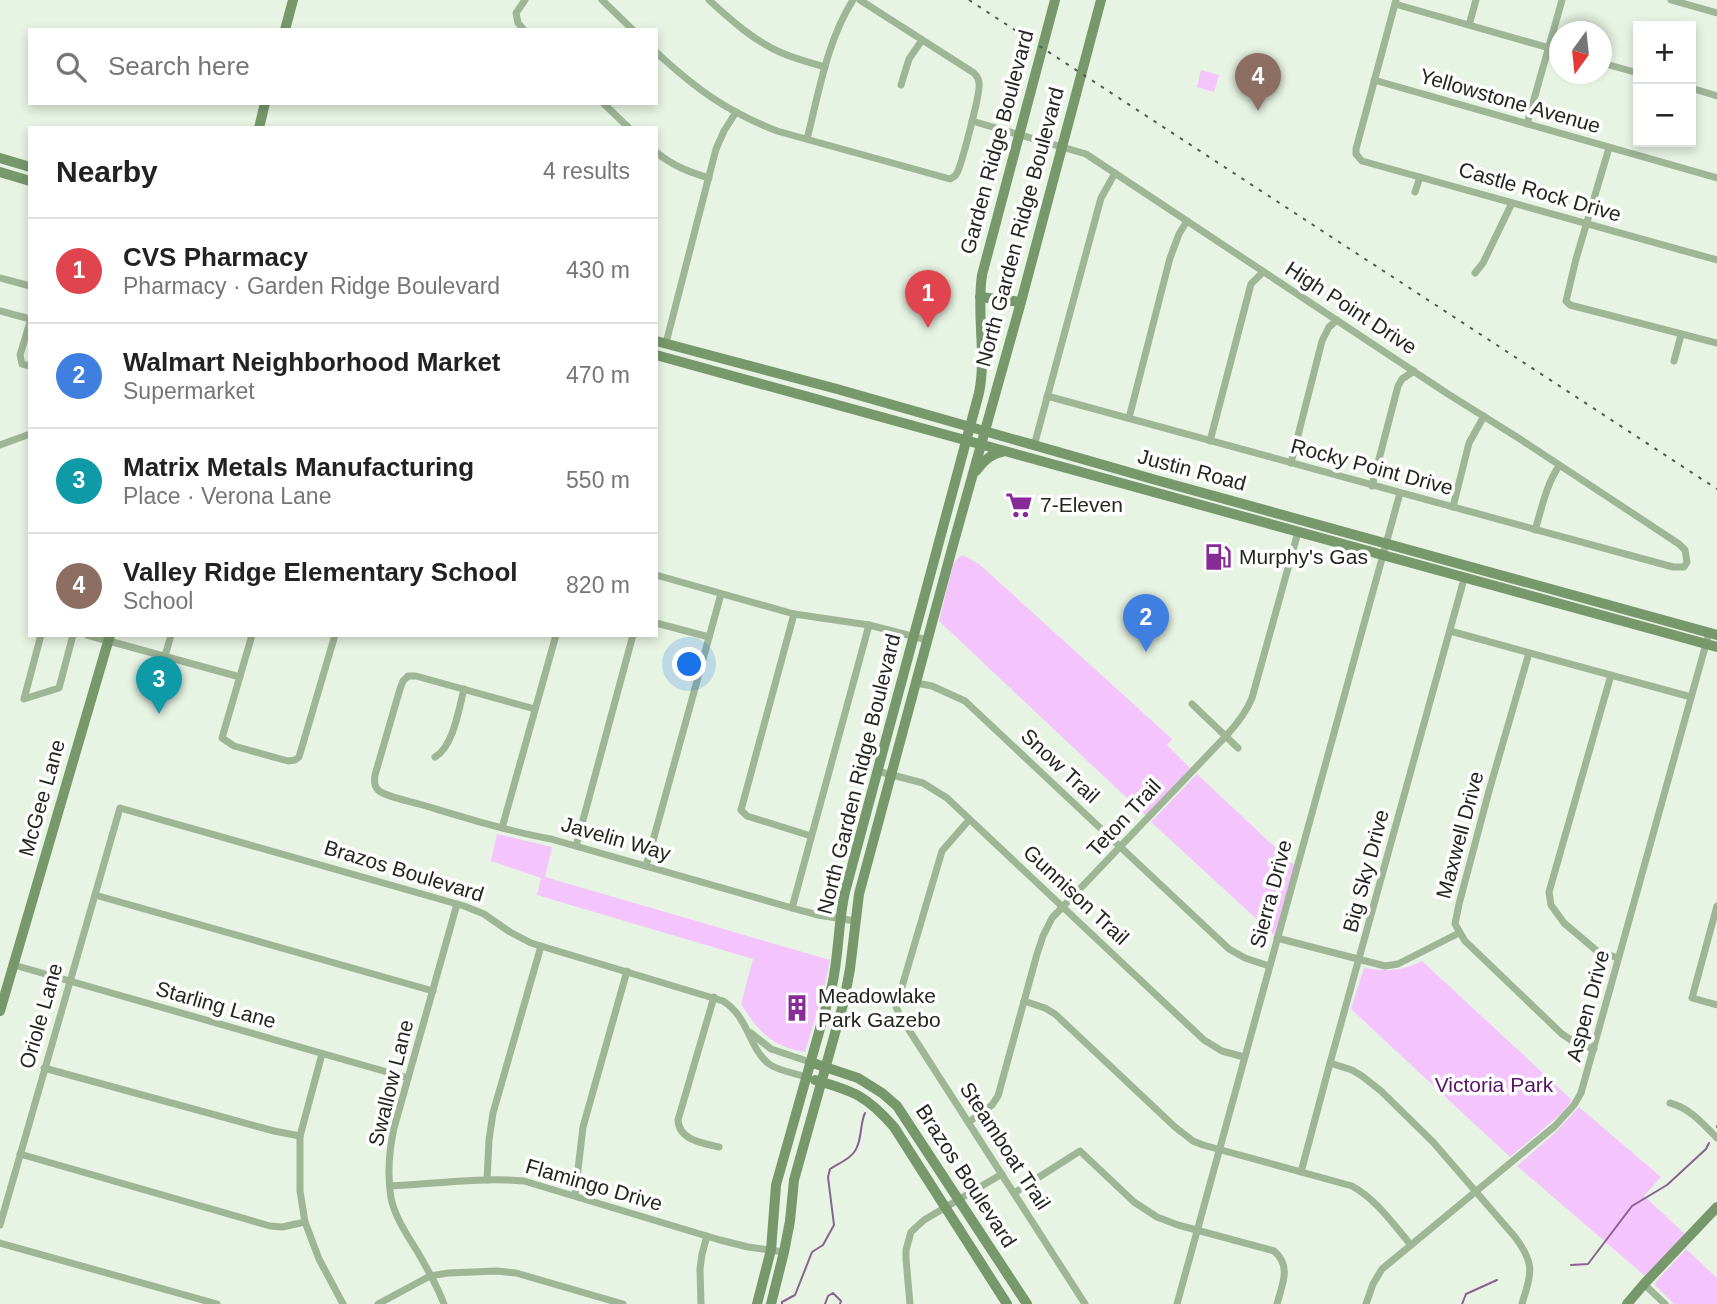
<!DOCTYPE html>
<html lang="en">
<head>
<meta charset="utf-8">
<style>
  :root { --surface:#fff; --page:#f6f6f6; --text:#222; --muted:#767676; --line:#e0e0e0; --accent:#ea580c }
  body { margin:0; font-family:Helvetica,sans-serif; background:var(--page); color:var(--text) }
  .controls { position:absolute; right:21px; top:21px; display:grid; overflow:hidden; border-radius:0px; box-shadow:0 4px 10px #0003 }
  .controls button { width:63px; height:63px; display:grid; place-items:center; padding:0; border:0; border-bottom:2px solid var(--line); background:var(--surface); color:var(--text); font:35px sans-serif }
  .compass { position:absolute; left:1549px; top:21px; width:63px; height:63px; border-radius:50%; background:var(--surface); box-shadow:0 4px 10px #0003; rotate:195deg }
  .you { position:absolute; left:690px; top:665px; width:24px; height:24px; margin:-18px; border:5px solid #fff; border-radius:50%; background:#1a73e8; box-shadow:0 0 0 10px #1a73e833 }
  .badge { display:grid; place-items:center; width:46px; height:46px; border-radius:50%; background:var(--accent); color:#fff; font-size:23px; font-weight:700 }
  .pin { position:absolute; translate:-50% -58px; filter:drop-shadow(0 2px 4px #0008) }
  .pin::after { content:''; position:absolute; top:37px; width:24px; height:21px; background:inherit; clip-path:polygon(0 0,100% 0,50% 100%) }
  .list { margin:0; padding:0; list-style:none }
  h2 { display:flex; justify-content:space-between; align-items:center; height:91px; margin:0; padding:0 28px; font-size:30px }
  h2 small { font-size:23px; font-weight:400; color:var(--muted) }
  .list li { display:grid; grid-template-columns:46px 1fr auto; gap:21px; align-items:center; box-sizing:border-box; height:105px; padding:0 28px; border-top:2px solid var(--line) }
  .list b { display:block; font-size:26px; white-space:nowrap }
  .list p { margin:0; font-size:23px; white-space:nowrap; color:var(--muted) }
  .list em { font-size:23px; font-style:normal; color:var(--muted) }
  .icon { flex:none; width:38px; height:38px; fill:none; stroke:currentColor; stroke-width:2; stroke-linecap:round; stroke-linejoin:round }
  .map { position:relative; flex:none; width:1717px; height:1304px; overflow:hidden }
  .search { position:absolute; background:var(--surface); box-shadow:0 4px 10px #0003; left:28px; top:28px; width:630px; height:77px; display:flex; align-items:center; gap:18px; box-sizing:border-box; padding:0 24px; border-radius:0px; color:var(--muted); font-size:26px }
  .panel { position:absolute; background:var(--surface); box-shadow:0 4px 10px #0003; left:28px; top:126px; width:630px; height:511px; border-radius:0px }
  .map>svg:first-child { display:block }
  .green { fill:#f4c5fd }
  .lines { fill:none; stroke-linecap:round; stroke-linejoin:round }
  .stream { stroke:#88638f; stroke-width:2 }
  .street { stroke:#9eb596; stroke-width:7 }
  .secondary { stroke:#76986b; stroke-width:10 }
  .rail { stroke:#555b52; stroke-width:2; stroke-dasharray:3.5 7; stroke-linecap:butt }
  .labels { text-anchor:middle; stroke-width:7; stroke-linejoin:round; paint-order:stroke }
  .street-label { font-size:21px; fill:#232721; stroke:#fff }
  .poi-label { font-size:21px; fill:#232721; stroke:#fff; text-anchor:start }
  .park-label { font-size:21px; fill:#591565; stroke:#fff }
</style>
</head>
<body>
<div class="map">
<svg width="1717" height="1304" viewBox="0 0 1717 1304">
  <rect width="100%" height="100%" fill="#e7f3e3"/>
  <!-- green -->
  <g class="green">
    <path d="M 1201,70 L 1219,75 L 1214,92 L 1197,87 Z"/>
    <path d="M 963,555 L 979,564 L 1172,739 L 1167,745 L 1190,768 L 1146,816 L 939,621 L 953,564 L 959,557 Z"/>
    <path d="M 1197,774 L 1295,866 L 1275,936 L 1151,822 Z"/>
    <path d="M 497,834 L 552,847 L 545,877 L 830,960 L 824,989 L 805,1052 C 772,1047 758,1031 741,1004 L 753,959 L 537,895 L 541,878 L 491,861 Z"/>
    <path d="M 1422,961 L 1572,1100 L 1562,1113 L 1510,1157 L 1351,1009 L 1364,968 C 1387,971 1400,972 1422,961 Z"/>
    <path d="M 1579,1107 L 1661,1177 L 1644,1196 L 1685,1234 L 1645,1276 L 1517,1166 L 1556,1132 Z"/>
    <path d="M 1686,1249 L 1717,1278 L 1717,1304 L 1674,1304 L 1654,1284 Z"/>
  </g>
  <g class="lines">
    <!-- stream -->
    <g class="stream">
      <path d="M 1717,1127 L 1717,1126"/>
      <path d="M 1571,1265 L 1588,1264 L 1632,1206 L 1667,1185 L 1706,1149 L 1709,1143"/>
      <path d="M 782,1304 L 782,1302 L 795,1295 L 812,1252 L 823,1245 L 834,1225 L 828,1177 L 830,1169 C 839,1163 853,1158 857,1147 C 862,1136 860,1124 865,1113"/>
      <path d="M 825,1304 L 828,1296 L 833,1293 L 841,1301 L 840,1304"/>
      <path d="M 1462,1304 L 1466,1294 L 1497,1280"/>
    </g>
    <!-- street -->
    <g class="street">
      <path d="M 602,0 L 633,30"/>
      <path d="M 709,0 C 732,21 754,41 782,53 C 796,59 811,63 825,67"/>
      <path d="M 1396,0 L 1356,149 L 1356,154 L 1362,161 L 1717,260"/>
      <path d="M 1671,0 L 1717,13"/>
      <path d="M 1395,4 L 1560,51"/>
      <path d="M 1469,25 L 1476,0"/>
      <path d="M 524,30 L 518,23 L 516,13 L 525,0"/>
      <path d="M 656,52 C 696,89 726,111 777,131 L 950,179 C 955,176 955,177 958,171 C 962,161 981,92 979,83 C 979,78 977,77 974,73 L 860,0"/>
      <path d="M 1602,63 L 1638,73"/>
      <path d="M 1374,80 L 1717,178"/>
      <path d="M 901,85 L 909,59 L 922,40"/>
      <path d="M 1691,88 L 1717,96"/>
      <path d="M 603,103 L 629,128"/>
      <path d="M 972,121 L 1086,154 L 1448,394 L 1520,439 L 1679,544 L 1685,550 L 1687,562 L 1684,567 L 1673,567 L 1047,396"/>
      <path d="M 1527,124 L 1562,0"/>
      <path d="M 807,139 C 819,92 827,41 853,0"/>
      <path d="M 1609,148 L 1576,259 L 1566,301 L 1570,305 L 1717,343"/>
      <path d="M 656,152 C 673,166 689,172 709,178"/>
      <path d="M 1415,192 L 1420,177"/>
      <path d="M 1475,273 L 1483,263 L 1512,203"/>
      <path d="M 0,278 L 30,286"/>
      <path d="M 0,311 L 30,319"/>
      <path d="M 30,322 L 20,355 L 22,364 L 30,366"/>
      <path d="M 666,343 L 716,149 L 724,131 L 736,112"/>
      <path d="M 1674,361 L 1681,335"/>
      <path d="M 1129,418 L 1170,258 L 1179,234 L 1187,221"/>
      <path d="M 1210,441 L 1251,284 L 1263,272"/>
      <path d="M 0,445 L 30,434"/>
      <path d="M 1034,446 L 1101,198 L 1115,173"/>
      <path d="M 1291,463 L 1322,341 L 1329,327 L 1337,320"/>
      <path d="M 1372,486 L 1398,386 L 1402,379 L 1414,371"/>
      <path d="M 1453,507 L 1469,443 L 1484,416"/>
      <path d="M 1535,530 C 1542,508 1546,485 1559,466"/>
      <path d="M 656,575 L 794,614 L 869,625 L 927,640"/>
      <path d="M 794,614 L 741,810 L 747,816 L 811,836"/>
      <path d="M 656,623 L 709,637"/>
      <path d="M 1450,631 L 1691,697"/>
      <path d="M 41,635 L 24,699 L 59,688 L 73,635"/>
      <path d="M 87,635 L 240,677"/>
      <path d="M 252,635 L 222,738 L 234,746 L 288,761 L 295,760 L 299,757 L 335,635"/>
      <path d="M 1529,653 L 1489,791 L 1459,904 L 1455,924 L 1465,941 L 1562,1034 L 1577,1044 L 1594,1049"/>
      <path d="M 165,656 L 171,635"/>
      <path d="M 1611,675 L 1549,892 L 1551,905 L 1564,923 L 1597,951 L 1618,958"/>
      <path d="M 916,683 L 932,686 L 965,701 L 1229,949 L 1245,958 L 1269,966"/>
      <path d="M 1192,704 L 1238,748"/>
      <path d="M 535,709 L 416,676 L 408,676 L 403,681 L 400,689 L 375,775 C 374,781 374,786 378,790 C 386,797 409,801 419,804 C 463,817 507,831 551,839 L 792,908 L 818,915 L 855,921"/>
      <path d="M 435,757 C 453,747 459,709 464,689"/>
      <path d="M 877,771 L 923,783 L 947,798 L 1204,1040 L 1222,1051 L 1244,1057"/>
      <path d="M 969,820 L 942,851 L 896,1007 L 900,1016 L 1085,1304"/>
      <path d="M 502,828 L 556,635"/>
      <path d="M 576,846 L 633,635"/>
      <path d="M 646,866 L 721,594"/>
      <path d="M 95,895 L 433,991"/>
      <path d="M 1717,906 L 1692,998 L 1717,1005"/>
      <path d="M 792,908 L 869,625"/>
      <path d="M 1277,938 L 1385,966 L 1398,964 L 1459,933"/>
      <path d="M 14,965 L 408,1078"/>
      <path d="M 714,997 L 678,1120 C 679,1140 702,1143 719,1147"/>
      <path d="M 1024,1001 L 1045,1008 L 1055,1014 L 1175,1127 L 1193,1141 L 1203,1145 L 1352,1186 C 1377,1200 1393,1224 1411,1245"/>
      <path d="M 751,1033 L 771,1049 L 810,1062"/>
      <path d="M 322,1054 L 300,1136 L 300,1191 L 305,1222 L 319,1259 L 343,1304"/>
      <path d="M 1330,1063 L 1352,1070 L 1362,1076 L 1381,1091 L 1433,1142 L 1515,1237 C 1536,1265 1531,1273 1522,1304"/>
      <path d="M 44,1068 L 274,1131 L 300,1136"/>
      <path d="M 1670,1103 C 1690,1108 1703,1124 1717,1138"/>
      <path d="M 969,1122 L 992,1105 L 998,1096 L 1037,954 L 1043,936 L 1052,918 L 1226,736 C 1237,724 1246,713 1252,698 L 1298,532"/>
      <path d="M 20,1154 L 270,1226 L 282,1227 L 305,1222"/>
      <path d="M 1301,1172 L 1330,1063 L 1464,579"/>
      <path d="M 487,1180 L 489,1140 L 493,1113 L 541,946"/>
      <path d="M 390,1186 C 433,1184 480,1177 524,1181 L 720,1240 L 748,1247 L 784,1252"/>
      <path d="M 1014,1193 L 1080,1151 L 1134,1202 L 1157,1217 L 1178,1225 L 1274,1251 C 1292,1266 1282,1285 1277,1304"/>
      <path d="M 575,1195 L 583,1127 L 627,971"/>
      <path d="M 0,1225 L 120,808 L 464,906 L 484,914 L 510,932 L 531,943 L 723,1001 C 749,1017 749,1049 769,1064 C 779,1071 794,1073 806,1077"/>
      <path d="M 0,1243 L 217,1304"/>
      <path d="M 1644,1284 L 1665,1304"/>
      <path d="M 378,1304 L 430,1276 L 448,1273 L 497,1271 L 516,1273 L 623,1304"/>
      <path d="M 444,1304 C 437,1285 427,1268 417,1251 C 407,1235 395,1217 391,1198 C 387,1174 389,1151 394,1128 L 457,904"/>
      <path d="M 701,1304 L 700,1269 L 702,1254 L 707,1236"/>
      <path d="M 910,1304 L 906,1259 L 906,1250 L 911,1232 L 924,1220 L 1002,1174"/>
      <path d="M 1177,1304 L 1400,493"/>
      <path d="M 1366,1304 L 1373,1284 L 1382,1269 L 1555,1126 L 1574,1105 L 1581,1093 L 1709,633"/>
    </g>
    <!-- secondary -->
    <g class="secondary">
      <path d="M 285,30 L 293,0"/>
      <path d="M 259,128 L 265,103"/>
      <path d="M 0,158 L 30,167"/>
      <path d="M 0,172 L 30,181"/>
      <path d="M 980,297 L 1021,302"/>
      <path d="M 656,341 L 837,389 L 1156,480 L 1717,635"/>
      <path d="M 656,355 L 1717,647"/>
      <path d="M 976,471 C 983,462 990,454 1002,452"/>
      <path d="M 0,1011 L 110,635"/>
      <path d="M 810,1062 L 858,1078 L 882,1093 L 897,1106 L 1027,1304"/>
      <path d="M 815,1080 C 854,1091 867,1096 894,1127 L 1007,1304"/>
      <path d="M 757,1304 L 771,1250 L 776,1185 L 832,986 C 839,954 838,923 845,892 L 979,393 C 987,353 976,315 982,275 L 1055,0"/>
      <path d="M 771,1304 L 784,1252 L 790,1221 L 794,1180 L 844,1001 L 850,969 L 859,894 L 953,545 L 1021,302 L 1101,0"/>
      <path d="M 1627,1304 L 1644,1284 L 1717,1207"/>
    </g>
    <!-- rail -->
    <path class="rail" d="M 969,0 L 1717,489"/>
  </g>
  <!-- icons -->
  <defs>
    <symbol id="supermarket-bare" viewBox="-9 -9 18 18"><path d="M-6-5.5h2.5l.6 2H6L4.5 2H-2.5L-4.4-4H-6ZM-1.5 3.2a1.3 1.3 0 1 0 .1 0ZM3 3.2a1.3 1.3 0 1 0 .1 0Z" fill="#872b97" stroke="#fff" stroke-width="2.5" paint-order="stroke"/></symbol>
    <symbol id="fuel-bare" viewBox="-9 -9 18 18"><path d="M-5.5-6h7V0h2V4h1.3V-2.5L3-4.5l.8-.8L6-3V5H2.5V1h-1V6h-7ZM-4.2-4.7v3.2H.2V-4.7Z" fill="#872b97" stroke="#fff" stroke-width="2.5" paint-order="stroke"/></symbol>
    <symbol id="building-bare" viewBox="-9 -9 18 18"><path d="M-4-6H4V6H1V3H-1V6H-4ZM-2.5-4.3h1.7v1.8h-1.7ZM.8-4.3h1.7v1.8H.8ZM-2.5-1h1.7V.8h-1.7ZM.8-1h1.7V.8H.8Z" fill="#872b97" stroke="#fff" stroke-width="2.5" paint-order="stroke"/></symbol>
  </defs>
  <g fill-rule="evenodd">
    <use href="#supermarket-bare" x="1000" y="486" width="38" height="38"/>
    <use href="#fuel-bare" x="1199" y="538" width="38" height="38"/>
    <use href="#building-bare" x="778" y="989" width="38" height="38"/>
  </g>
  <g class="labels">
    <!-- street labels -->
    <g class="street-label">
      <text transform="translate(1510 101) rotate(16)" y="7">Yellowstone Avenue</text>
      <text transform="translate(997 142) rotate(-75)" y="7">Garden Ridge Boulevard</text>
      <text transform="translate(1540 192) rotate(16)" y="7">Castle Rock Drive</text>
      <text transform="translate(1020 227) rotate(-75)" y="7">North Garden Ridge Boulevard</text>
      <text transform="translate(1351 308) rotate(33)" y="7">High Point Drive</text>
      <text transform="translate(1372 467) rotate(15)" y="7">Rocky Point Drive</text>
      <text transform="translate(1192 470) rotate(15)" y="7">Justin Road</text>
      <text transform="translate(1060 766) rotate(43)" y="7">Snow Trail</text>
      <text transform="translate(859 774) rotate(-76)" y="7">North Garden Ridge Boulevard</text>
      <text transform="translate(42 798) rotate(-74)" y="7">McGee Lane</text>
      <text transform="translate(1124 818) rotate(-47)" y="7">Teton Trail</text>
      <text transform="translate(1460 835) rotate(-75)" y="7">Maxwell Drive</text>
      <text transform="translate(616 839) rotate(16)" y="7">Javelin Way</text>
      <text transform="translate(404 871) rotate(17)" y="7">Brazos Boulevard</text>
      <text transform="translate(1366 871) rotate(-75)" y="7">Big Sky Drive</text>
      <text transform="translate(1271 894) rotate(-75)" y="7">Sierra Drive</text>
      <text transform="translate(1076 895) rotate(43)" y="7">Gunnison Trail</text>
      <text transform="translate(216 1005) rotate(16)" y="7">Starling Lane</text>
      <text transform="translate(1588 1006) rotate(-75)" y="7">Aspen Drive</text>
      <text transform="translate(41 1016) rotate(-74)" y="7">Oriole Lane</text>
      <text transform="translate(391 1083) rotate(-76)" y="7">Swallow Lane</text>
      <text transform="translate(1005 1146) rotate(57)" y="7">Steamboat Trail</text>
      <text transform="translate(966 1176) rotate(57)" y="7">Brazos Boulevard</text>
      <text transform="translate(594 1185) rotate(16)" y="7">Flamingo Drive</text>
    </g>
    <!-- poi labels -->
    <g class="poi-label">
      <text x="1040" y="512">7-Eleven</text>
      <text x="1239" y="564">Murphy's Gas</text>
      <text x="818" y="1003">Meadowlake<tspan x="818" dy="24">Park Gazebo</tspan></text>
    </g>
    <!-- park labels -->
    <g class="park-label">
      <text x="1494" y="1092">Victoria Park</text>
    </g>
  </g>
</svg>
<div class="controls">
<button>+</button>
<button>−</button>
</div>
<svg class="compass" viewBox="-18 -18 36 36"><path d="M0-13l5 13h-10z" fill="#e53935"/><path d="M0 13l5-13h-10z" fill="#767676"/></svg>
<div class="you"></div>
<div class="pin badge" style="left:928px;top:328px;background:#e0444e">1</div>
<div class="pin badge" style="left:1146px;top:652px;background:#3f7fe0">2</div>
<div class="pin badge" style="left:159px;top:714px;background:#0f9aa8">3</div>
<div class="pin badge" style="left:1258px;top:111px;background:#8d6e63">4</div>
<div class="search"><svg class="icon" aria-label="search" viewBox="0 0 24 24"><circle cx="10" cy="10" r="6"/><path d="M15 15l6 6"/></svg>Search here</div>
<section class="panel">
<h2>Nearby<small>4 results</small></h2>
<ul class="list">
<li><span class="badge" style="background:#e0444e">1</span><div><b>CVS Pharmacy</b><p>Pharmacy · Garden Ridge Boulevard</p></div><em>430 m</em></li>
<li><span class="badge" style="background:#3f7fe0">2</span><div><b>Walmart Neighborhood Market</b><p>Supermarket</p></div><em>470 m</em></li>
<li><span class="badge" style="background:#0f9aa8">3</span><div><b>Matrix Metals Manufacturing</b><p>Place · Verona Lane</p></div><em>550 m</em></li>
<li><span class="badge" style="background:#8d6e63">4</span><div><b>Valley Ridge Elementary School</b><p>School</p></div><em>820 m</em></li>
</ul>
</section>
</div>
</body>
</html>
